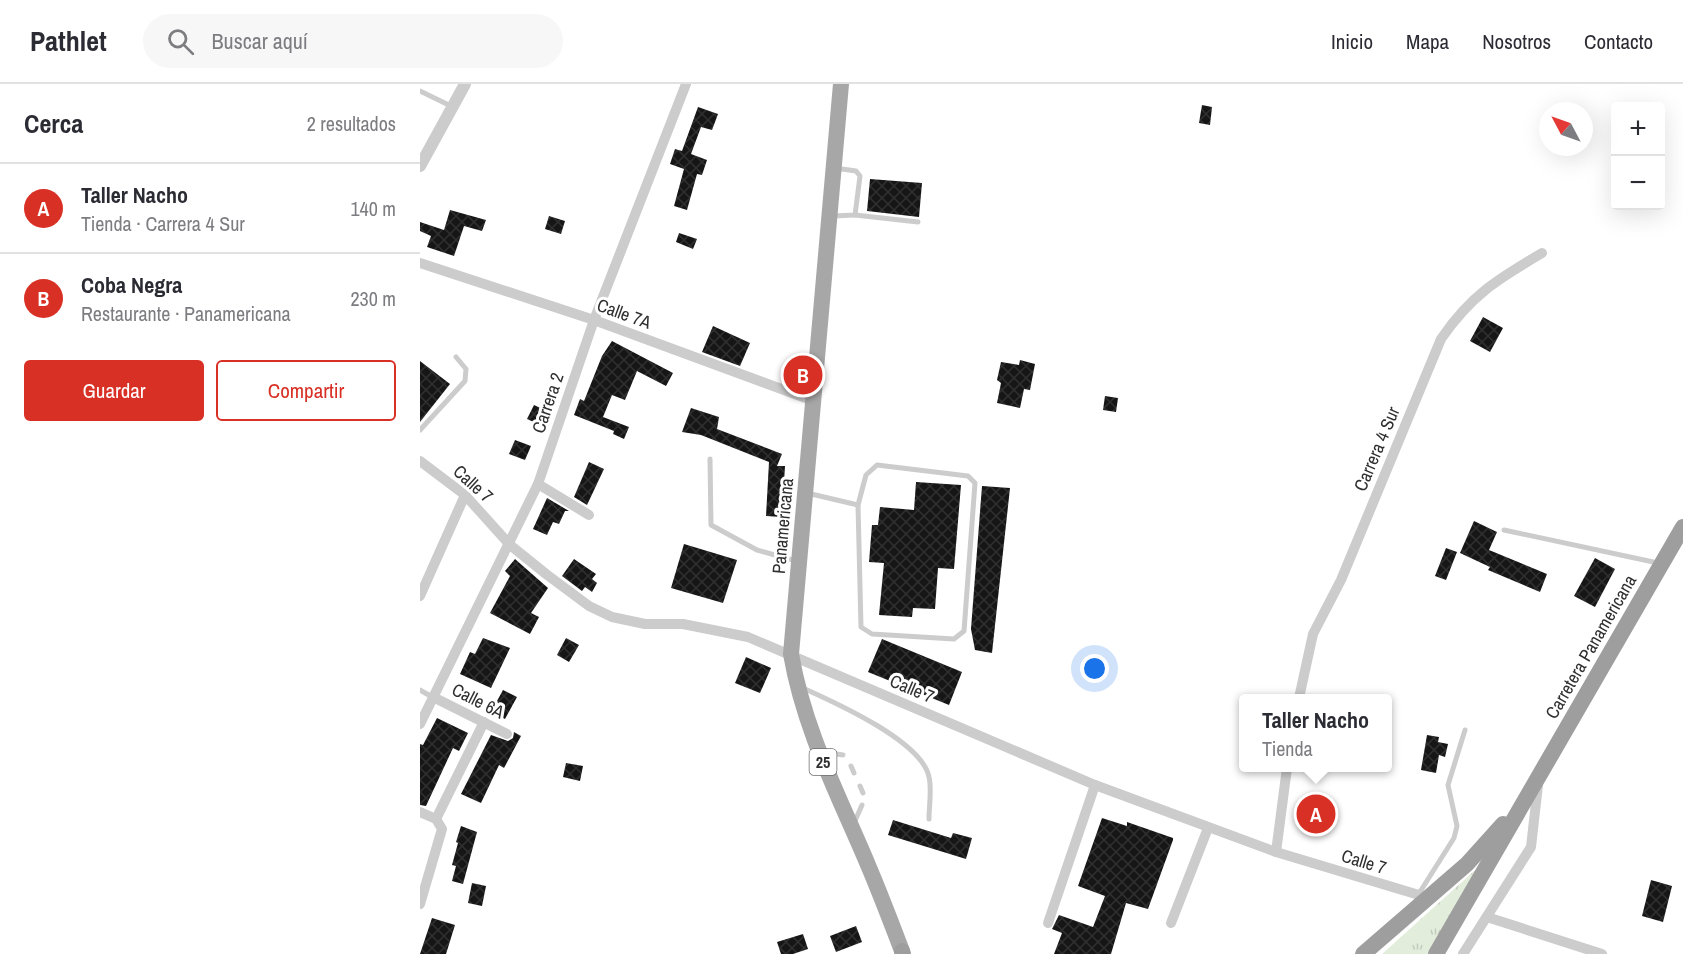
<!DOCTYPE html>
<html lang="es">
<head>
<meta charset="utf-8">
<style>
  :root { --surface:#fff; --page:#f7f7f7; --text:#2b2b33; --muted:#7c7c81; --line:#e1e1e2; --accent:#d93025 }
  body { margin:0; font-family:"Archivo Narrow",sans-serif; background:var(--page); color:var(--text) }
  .controls { position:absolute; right:18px; top:18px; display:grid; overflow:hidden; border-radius:6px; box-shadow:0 6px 24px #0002 }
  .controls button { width:54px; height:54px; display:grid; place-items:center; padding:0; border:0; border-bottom:2px solid var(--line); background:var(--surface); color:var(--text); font:30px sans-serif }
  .compass { position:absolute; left:1119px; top:18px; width:54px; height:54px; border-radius:50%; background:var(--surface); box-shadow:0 6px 24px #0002; rotate:311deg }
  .you { position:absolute; left:675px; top:585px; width:21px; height:21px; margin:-15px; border:4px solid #fff; border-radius:50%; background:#1a73e8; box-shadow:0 0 0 9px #1a73e833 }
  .badge { display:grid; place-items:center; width:39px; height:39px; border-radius:50%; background:var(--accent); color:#fff; font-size:20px; font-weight:700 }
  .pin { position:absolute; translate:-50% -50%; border:3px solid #fff; box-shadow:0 2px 6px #0006 }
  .popup { position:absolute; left:819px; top:610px; width:153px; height:78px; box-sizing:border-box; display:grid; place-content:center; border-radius:6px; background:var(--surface); filter:drop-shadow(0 2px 4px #0005); font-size:20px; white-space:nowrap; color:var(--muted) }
  .popup b { font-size:22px; color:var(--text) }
  .popup::after { content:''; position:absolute; left:50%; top:100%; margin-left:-12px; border:12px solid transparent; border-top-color:var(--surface) }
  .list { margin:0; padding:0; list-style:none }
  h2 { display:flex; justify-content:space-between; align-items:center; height:78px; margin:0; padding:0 24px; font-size:26px }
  h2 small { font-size:20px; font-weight:400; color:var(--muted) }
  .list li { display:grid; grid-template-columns:39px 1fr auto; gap:18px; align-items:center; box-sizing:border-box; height:90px; padding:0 24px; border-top:2px solid var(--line) }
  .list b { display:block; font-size:22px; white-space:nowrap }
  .list p { margin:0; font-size:20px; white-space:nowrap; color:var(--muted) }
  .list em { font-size:20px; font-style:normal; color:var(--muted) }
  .actions { display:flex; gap:12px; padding:18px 24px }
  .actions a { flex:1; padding:14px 0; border:2px solid var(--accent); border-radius:6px; text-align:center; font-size:21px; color:var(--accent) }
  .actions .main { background:var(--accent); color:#fff }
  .icon { flex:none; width:33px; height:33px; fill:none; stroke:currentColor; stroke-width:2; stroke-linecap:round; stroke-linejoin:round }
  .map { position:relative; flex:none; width:1263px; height:870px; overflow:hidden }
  header { display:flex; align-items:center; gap:36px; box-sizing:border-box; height:84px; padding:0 30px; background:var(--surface); border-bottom:2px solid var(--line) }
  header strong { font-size:28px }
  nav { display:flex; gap:33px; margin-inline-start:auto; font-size:21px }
  .search { width:420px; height:54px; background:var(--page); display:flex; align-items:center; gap:15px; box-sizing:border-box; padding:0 21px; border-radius:33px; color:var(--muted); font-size:22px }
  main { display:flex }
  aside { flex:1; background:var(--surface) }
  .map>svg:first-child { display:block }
  .grass { fill:url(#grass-tufts) }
  .building { fill:url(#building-cross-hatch) }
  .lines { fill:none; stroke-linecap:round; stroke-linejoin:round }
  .service { stroke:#ccc; stroke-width:5 }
  .minor { stroke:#ccc; stroke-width:10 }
  .tertiary { stroke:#ccc; stroke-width:12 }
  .primary { stroke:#a7a7a7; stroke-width:16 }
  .trunk { stroke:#9e9e9e; stroke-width:16 }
  .labels { text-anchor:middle; stroke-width:6; stroke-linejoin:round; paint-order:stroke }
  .shield { fill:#fff; stroke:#6d6d6d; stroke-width:1.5 }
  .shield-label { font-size:16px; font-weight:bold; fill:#2f2f2f }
  .street-label { font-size:18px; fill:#2f2f2f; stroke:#fff }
</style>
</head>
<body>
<header>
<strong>Pathlet</strong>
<div class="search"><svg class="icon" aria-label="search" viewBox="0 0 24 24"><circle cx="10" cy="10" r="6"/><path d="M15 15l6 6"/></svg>Buscar aquí</div>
<nav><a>Inicio</a><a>Mapa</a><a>Nosotros</a><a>Contacto</a></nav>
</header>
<main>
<aside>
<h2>Cerca<small>2 resultados</small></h2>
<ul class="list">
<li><span class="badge">A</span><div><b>Taller Nacho</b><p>Tienda · Carrera 4 Sur</p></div><em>140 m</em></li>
<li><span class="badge">B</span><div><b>Coba Negra</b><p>Restaurante · Panamericana</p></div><em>230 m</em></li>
</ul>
<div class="actions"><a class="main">Guardar</a><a>Compartir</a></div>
</aside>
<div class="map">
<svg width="1263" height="870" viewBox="0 0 1263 870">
  <defs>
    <pattern id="grass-tufts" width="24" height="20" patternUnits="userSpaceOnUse" patternTransform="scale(1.5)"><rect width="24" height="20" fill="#e3eddc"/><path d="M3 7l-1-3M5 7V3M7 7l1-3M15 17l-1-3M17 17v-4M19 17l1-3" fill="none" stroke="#c3ccbd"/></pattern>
    <pattern id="building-cross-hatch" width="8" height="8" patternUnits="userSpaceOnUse" patternTransform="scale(1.5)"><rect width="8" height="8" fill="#161616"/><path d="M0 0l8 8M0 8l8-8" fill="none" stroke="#303030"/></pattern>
  </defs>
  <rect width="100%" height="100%" fill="#fff"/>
  <!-- grass -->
  <path class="grass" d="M 1063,779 L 1011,870 L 962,870 Z"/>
  <!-- building -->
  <g class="building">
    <path d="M 782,21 L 792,23 L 790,41 L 779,39 Z"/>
    <path d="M 278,23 L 298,30 L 292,46 L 281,43 L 271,70 L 287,76 L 282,91 L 277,90 L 267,126 L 254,122 L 264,85 L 250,80 L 255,65 L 262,67 Z"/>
    <path d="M 450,95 L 502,99 L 499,133 L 447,127 Z"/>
    <path d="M 30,126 L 66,136 L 62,147 L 44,142 L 34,172 L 7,163 L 11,152 L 0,147 L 0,138 L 24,146 Z"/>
    <path d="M 129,132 L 145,137 L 141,150 L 125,145 Z"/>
    <path d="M 259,149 L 277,155 L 273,165 L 256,158 Z"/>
    <path d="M 1063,233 L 1083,244 L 1070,268 L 1050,257 Z"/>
    <path d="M 293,242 L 330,259 L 320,282 L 282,268 Z"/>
    <path d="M 192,257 L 253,289 L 246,302 L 217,287 L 205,316 L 192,311 L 183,333 L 209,343 L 204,355 L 193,350 L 194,347 L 154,331 L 160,315 L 164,317 L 182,272 Z"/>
    <path d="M 600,276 L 615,280 L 610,306 L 604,305 L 600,324 L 577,319 L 581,299 L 577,296 L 581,278 L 599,281 Z"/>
    <path d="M 0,277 L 30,300 L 0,338 Z"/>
    <path d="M 685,312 L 698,314 L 696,328 L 683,326 Z"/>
    <path d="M 114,321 L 133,330 L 127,344 L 107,335 Z"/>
    <path d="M 271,324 L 299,333 L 297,345 L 362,370 L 357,382 L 365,382 L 362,433 L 346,432 L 349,378 L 281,351 L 262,348 Z"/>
    <path d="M 95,356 L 111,362 L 105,376 L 89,370 Z"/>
    <path d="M 169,378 L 184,385 L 167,421 L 154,413 Z"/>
    <path d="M 496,398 L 541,401 L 534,485 L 518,484 L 515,525 L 493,524 L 492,533 L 459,531 L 464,479 L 449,478 L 452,441 L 458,441 L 460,423 L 494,426 Z"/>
    <path d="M 562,402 L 590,404 L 572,569 L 555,566 L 551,545 Z"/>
    <path d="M 127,414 L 149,427 L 145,427 L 139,440 L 133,438 L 127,451 L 113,445 Z"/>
    <path d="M 1054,437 L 1077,448 L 1069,466 L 1127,490 L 1120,508 L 1068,486 L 1070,483 L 1040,469 Z"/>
    <path d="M 264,460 L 317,476 L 303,519 L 251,504 Z"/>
    <path d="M 1026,464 L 1037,468 L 1026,496 L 1015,492 Z"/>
    <path d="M 1175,474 L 1195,485 L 1175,523 L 1154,512 Z"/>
    <path d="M 95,475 L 128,504 L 111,529 L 119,533 L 110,550 L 70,529 L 90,492 L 85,487 Z"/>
    <path d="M 154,475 L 176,490 L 172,495 L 177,499 L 172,508 L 165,503 L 162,507 L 142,492 Z"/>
    <path d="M 63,554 L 90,564 L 71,604 L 40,590 L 50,568 L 55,570 Z"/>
    <path d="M 146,554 L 159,561 L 149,578 L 137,571 Z"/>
    <path d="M 462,555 L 542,588 L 529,621 L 448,588 Z"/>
    <path d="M 326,573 L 351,584 L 340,609 L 315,599 Z"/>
    <path d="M 83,606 L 97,613 L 85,635 L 71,628 Z"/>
    <path d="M 17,634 L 48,649 L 39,667 L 33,664 L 6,722 L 0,721 L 0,660 L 3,661 Z"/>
    <path d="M 94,648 L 101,652 L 84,684 L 79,681 L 61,719 L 41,710 L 71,651 L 88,657 L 93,654 Z"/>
    <path d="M 1007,651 L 1019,653 L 1018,658 L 1028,660 L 1025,673 L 1019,671 L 1016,689 L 1001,686 Z"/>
    <path d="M 146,679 L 163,682 L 160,697 L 143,693 Z"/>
    <path d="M 682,734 L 707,742 L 707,738 L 753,754 L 753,756 L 728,825 L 706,819 L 691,870 L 634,870 L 642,849 L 632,845 L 639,831 L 673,843 L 685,812 L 658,802 Z"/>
    <path d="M 473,736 L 531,754 L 533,749 L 552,754 L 546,775 L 468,751 Z"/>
    <path d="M 41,742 L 57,748 L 43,800 L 32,797 L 36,782 L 32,781 L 38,759 L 36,758 Z"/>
    <path d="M 1231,796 L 1252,802 L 1243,838 L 1222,832 Z"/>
    <path d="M 52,799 L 66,802 L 62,822 L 48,819 Z"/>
    <path d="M 12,834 L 35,841 L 26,870 L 0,870 Z"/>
    <path d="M 436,842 L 442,858 L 416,868 L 410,852 Z"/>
    <path d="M 383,850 L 388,865 L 373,870 L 361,870 L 357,858 Z"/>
  </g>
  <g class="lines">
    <!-- service -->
    <g class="service">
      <path d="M 0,7 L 33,23"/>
      <path d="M 435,131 L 498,138"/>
      <path d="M 413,132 L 435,131 L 440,92 L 436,87 L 415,84"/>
      <path d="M 0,346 L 45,297 L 46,285 L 36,273"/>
      <path d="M 290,375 L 291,441 L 337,466 L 376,477"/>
      <path d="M 457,381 L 548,392 L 555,399 L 544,547 L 534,555 L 452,550 L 441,543 L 438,421 L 446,391 Z"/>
      <path d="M 387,409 L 438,421"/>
      <path d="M 1084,446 L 1238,479"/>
      <path d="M 383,604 C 414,618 502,657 509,693 C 512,705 509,722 509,735"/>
      <path d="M 0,606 L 14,614"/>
      <path d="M 403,668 L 423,671"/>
      <path d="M 431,682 L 434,689"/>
      <path d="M 440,702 L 443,709"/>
      <path d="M 434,739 L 442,721"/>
      <path d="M 998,811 L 1034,754 L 1037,742 L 1028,701 L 1045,646"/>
    </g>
    <!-- minor -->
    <g class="minor">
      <path d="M 0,179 L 174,236 L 394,317"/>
      <path d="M 0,377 L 45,411 L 90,461 L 126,490 L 169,522 L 192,533 L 225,540 L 263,540 L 328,553 L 675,701 L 856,768 L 1009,814"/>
      <path d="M 118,400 L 169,431"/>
      <path d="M 0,512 L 45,411"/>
      <path d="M 15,614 L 87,650"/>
      <path d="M 879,614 L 893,550 L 921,496 L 1021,255 C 1051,211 1078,195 1122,169"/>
      <path d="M 0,640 L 118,400 L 174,236 L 266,0"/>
      <path d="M 0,728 L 16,735 L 22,745 L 0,820"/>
      <path d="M 16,735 L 64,638"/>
      <path d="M 856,768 L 867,684"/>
      <path d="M 1067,833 L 1182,870"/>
      <path d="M 628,839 L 675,701"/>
      <path d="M 751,839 L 788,744"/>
      <path d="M 1043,870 L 1111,763 L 1118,701"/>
    </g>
    <!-- tertiary -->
    <path class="tertiary" d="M 0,82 L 45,0"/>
    <!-- primary -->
    <path class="primary" d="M 421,0 L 371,570 C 384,646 419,712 448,781 C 460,809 471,838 482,867"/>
    <!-- trunk -->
    <g class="trunk">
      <path d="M 482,867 L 483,870"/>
      <path d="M 943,870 L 1047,780 L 1083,740"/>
      <path d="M 1016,870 L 1263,443"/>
    </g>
  </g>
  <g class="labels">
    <!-- shield labels -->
    <rect class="shield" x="389.5" y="665" width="27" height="26" rx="4.5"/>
    <g class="shield-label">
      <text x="403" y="684">25</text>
    </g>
    <!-- street labels -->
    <g class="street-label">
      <text transform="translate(204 230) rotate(20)" y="6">Calle 7A</text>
      <text transform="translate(128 319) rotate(-71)" y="6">Carrera 2</text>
      <text transform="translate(957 365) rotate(-67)" y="6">Carrera 4 Sur</text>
      <text transform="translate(53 400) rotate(42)" y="6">Calle 7</text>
      <text transform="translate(363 442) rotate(-85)" y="6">Panamericana</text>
      <text transform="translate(1171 563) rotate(-60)" y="6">Carretera Panamericana</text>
      <text transform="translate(492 605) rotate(23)" y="6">Calle 7</text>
      <text transform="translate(58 617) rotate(27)" y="6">Calle 6A</text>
      <text transform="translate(944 778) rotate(17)" y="6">Calle 7</text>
    </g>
  </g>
</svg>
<div class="controls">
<button>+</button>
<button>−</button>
</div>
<svg class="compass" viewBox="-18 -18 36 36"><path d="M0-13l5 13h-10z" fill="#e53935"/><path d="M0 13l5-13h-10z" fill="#7c7c81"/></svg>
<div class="you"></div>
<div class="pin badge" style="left:896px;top:730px">A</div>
<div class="popup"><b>Taller Nacho</b>Tienda</div>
<div class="pin badge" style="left:383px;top:291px">B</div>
</div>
</main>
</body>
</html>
